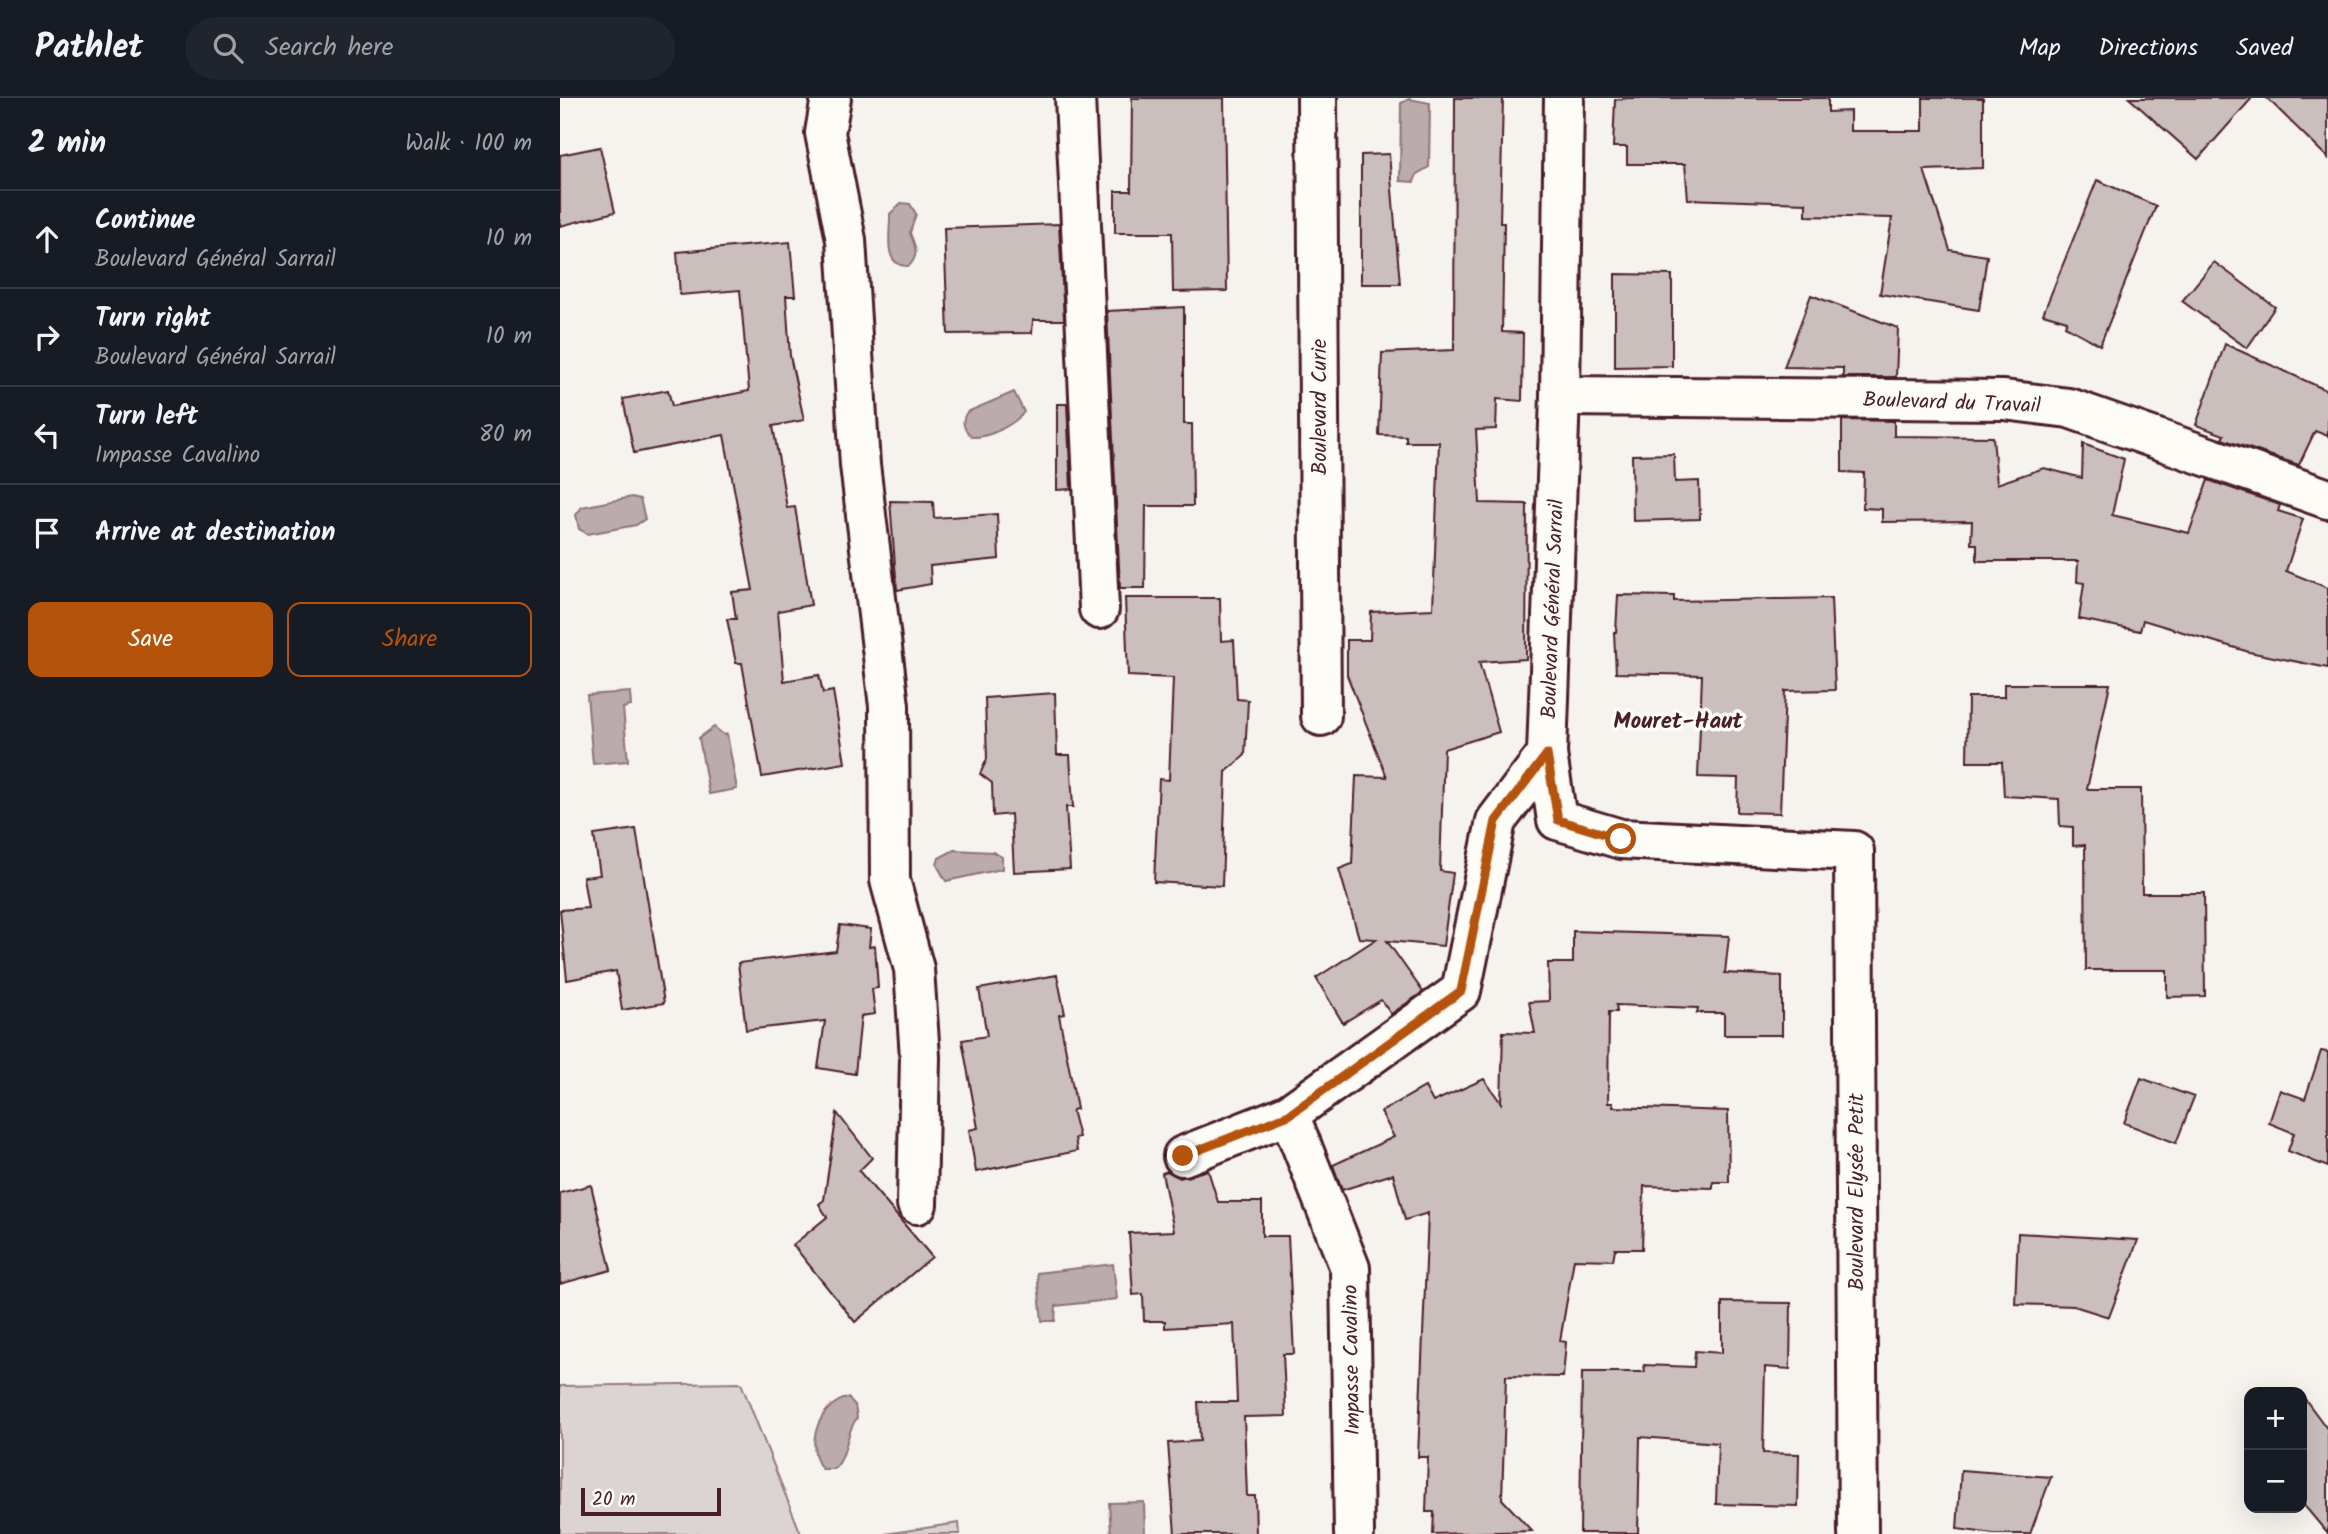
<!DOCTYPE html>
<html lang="en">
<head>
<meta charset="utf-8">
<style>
  :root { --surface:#171b24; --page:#20242c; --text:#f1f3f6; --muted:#9ea1a6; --line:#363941; --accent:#b45309 }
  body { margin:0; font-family:Kalam,sans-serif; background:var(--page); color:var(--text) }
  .controls { position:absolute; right:21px; bottom:21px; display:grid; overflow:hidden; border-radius:14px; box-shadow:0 7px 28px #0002 }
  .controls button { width:63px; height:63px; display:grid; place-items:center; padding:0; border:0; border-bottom:2px solid var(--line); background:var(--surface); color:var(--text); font:35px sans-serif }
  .scale { position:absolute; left:21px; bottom:18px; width:140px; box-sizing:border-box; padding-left:7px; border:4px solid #4a1f2b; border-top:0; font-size:19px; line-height:24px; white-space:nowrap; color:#4a1f2b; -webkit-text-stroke:5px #fdfcf7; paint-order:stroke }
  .stop { position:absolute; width:21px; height:21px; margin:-16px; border:5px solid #b45309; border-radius:50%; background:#fff }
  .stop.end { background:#b45309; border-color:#fff; box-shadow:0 2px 7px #0008 }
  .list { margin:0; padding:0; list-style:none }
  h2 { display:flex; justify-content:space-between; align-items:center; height:91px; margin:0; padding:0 28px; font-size:30px }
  h2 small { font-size:23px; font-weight:400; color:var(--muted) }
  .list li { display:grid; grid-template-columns:46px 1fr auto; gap:21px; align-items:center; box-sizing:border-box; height:98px; padding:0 28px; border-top:2px solid var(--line) }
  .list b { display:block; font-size:26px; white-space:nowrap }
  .list p { margin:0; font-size:23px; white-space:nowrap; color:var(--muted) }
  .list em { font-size:23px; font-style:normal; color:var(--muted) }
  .actions { display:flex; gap:14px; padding:21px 28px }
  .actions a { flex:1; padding:16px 0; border:2px solid var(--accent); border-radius:14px; text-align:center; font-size:24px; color:var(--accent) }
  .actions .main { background:var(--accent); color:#fff }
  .icon { flex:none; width:38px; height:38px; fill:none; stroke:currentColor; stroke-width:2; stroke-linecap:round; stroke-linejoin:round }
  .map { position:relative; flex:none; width:1768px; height:1436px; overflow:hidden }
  header { display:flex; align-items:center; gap:42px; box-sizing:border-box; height:98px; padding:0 35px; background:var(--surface); border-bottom:2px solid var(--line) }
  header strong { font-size:33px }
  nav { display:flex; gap:38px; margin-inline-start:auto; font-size:24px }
  .search { width:490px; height:63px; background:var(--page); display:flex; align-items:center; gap:18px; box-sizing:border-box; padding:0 24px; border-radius:38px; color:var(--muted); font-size:26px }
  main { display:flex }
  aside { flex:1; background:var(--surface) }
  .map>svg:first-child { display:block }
  .green { fill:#dcd4d2; stroke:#937a7e; stroke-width:2 }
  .water { fill:#bbabac; stroke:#8e7378; stroke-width:2 }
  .building { fill:#cbbfbe; stroke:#4a1f2b; stroke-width:2 }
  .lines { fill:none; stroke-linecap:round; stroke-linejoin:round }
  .minor-casing { stroke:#4a1f2b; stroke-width:44 }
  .minor { stroke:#fdfcf7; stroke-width:38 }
  .route { stroke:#b45309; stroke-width:9 }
  .labels { text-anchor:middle; stroke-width:7; stroke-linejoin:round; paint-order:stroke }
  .street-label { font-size:21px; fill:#4a1f2b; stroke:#fdfcf7 }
  .neighbourhood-label { font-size:23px; font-weight:bold; fill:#4a1f2b; stroke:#fdfcf7 }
</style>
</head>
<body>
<header>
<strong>Pathlet</strong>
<div class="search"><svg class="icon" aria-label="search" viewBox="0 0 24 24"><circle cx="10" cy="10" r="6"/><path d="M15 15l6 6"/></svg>Search here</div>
<nav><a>Map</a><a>Directions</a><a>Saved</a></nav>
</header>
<main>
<aside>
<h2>2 min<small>Walk · 100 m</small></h2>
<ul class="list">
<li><svg class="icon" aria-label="ahead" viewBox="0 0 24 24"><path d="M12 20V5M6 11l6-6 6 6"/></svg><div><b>Continue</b><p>Boulevard Général Sarrail</p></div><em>10 m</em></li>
<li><svg class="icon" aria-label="right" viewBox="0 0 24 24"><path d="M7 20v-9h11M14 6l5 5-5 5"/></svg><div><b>Turn right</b><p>Boulevard Général Sarrail</p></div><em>10 m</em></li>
<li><svg class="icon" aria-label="left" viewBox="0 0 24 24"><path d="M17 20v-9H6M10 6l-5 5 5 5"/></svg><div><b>Turn left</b><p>Impasse Cavalino</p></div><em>80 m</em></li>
<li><svg class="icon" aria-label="arrive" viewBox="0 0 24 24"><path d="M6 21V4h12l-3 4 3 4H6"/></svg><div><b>Arrive at destination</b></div></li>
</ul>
<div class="actions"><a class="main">Save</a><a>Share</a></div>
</aside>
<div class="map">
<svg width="1768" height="1436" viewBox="0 0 1768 1436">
  <rect width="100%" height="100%" fill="#f6f3ef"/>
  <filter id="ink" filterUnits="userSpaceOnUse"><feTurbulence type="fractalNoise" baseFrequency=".0143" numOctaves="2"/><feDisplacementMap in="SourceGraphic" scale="14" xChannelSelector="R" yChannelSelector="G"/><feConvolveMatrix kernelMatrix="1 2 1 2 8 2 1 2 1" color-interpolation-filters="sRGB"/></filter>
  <g filter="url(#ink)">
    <!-- green -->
    <g class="green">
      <path d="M 181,1285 L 241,1436 L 0,1436 L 0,1288 Z"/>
      <path d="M 399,1425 L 400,1436 L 325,1436 Z"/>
    </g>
    <!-- water -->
    <g class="water">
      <path d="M 849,1 L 870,5 L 869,69 L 857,76 L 854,84 L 840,83 L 841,5 Z"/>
      <path d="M 341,105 L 350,106 L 356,116 L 350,135 C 355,148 360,156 349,168 C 321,169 331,133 330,116 Z"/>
      <path d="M 454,294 L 464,314 C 454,327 428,340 412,339 C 404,331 400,324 407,314 Z"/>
      <path d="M 72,399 L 80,401 L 85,421 L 76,427 L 28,436 L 19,431 L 16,417 L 22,409 Z"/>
      <path d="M 70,594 L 71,608 L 63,610 L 68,663 L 33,666 L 27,597 Z"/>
      <path d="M 154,629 L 164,637 L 167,636 L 177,691 L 149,696 L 139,640 Z"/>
      <path d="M 394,752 L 433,754 L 442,759 L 442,771 L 386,783 L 377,767 L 379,760 Z"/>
      <path d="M 553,1166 L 557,1201 L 496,1208 L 495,1223 L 482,1223 L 477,1175 Z"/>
      <path d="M 288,1300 L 295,1307 L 297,1320 C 285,1335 288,1358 274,1371 L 262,1371 C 244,1348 259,1305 288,1300 Z"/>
      <path d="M 584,1404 L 585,1436 L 551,1436 L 549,1405 Z"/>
    </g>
    <!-- building -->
    <g class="building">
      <path d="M 572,0 L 664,0 L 667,193 L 613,194 L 612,135 L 555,135 L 555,93 L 571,93 Z"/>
      <path d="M 895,0 L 943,0 L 940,125 L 944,125 L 942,234 L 963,235 L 962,303 L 937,301 L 936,331 L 916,332 L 920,405 L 967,406 L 966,561 L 919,564 L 939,634 L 884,651 L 880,773 L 893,775 L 883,848 L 827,843 L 863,894 L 831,916 L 821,902 L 783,925 L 756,880 L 816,841 L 799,840 L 779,771 L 792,766 L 796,678 L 827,679 L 787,577 L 787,542 L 810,542 L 811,514 L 873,511 L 879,344 L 846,344 L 846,338 L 819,337 L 822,255 L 894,252 Z"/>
      <path d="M 1068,0 L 1268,0 L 1268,14 L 1290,13 L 1290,33 L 1363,33 L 1363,0 L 1423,0 L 1423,70 L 1364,72 L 1390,152 L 1427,158 L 1419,212 L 1320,196 L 1332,120 L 1246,118 L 1246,105 L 1128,101 L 1125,66 L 1067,66 L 1067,49 L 1053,49 L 1055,2 Z"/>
      <path d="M 1569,0 L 1692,0 L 1638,61 Z"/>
      <path d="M 1707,0 L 1768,0 L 1768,60 Z"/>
      <path d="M 40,49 L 55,114 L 0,128 L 0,57 Z"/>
      <path d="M 829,56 L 840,186 L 801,186 L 801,57 Z"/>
      <path d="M 1537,82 L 1596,108 L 1540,247 L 1505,228 L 1507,223 L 1483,216 Z"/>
      <path d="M 499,126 L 504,222 L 473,222 L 472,235 L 388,236 L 384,130 Z"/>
      <path d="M 230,144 L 235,198 L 226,198 L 230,258 L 244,322 L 213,328 L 227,410 L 235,409 L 251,507 L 218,513 L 224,583 L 259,577 L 263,595 L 273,593 L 285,665 L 202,679 L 182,565 L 176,565 L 167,521 L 176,521 L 172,494 L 193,492 L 164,337 L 74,355 L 63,301 L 108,292 L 112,308 L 189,293 L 180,192 L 120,197 L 117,154 Z"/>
      <path d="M 1654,164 L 1715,209 L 1687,250 L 1622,203 Z"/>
      <path d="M 1055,176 L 1112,177 L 1112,268 L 1055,269 Z"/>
      <path d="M 1251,197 L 1338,230 L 1336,279 L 1283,279 L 1283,270 L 1224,269 Z"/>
      <path d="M 624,209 L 624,326 L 632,326 L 633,408 L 586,408 L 585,490 L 560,490 L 547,213 Z"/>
      <path d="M 1665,246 L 1768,293 L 1768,338 L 1755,333 L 1739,367 L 1662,341 L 1664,337 L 1636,327 Z"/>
      <path d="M 497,306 L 507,306 L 511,391 L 497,392 Z"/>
      <path d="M 1282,322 L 1334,323 L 1334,338 L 1433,339 L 1437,386 L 1484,370 L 1522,380 L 1523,346 L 1564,361 L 1552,417 L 1629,435 L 1648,382 L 1720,407 L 1718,413 L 1743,421 L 1726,473 L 1768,490 L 1768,570 L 1689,554 L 1583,522 L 1580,533 L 1519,521 L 1524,485 L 1517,484 L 1518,463 L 1417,463 L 1417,446 L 1411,446 L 1412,423 L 1322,424 L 1322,411 L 1303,410 L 1304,375 L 1282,374 Z"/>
      <path d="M 1114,356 L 1115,384 L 1139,383 L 1140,421 L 1073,423 L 1072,357 Z"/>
      <path d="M 330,403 L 373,404 L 374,420 L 437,416 L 439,461 L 370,468 L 371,486 L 337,492 Z"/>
      <path d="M 1058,497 L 1114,498 L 1114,503 L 1271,500 L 1275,592 L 1225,593 L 1220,715 L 1177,714 L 1178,680 L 1138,679 L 1142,577 L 1056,575 L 1054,534 L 1056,534 Z"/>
      <path d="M 565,500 L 660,500 L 661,543 L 674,542 L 677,601 L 688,602 L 685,657 L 666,674 L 662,788 L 594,784 L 599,681 L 609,682 L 613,580 L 568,578 Z"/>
      <path d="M 1444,586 L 1550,586 L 1527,691 L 1581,691 L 1582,795 L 1644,795 L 1645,898 L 1607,899 L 1607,872 L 1526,872 L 1525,747 L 1513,748 L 1513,729 L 1500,728 L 1499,701 L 1444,698 L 1442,664 L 1407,664 L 1408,599 L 1444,599 Z"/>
      <path d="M 495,595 L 497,657 L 510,657 L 513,709 L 506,709 L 510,771 L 454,774 L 451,716 L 433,718 L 432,685 L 420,676 L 427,661 L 425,600 Z"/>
      <path d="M 76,731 L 104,905 L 62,912 L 56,873 L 7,882 L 0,812 L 28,810 L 23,779 L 40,777 L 34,737 Z"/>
      <path d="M 280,827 L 311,831 L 309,849 L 315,848 L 318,890 L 312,891 L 315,916 L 301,918 L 295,976 L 258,970 L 265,923 L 186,932 L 178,865 L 276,853 Z"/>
      <path d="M 1013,833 L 1169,838 L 1165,875 L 1222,878 L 1222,937 L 1164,937 L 1164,915 L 1137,915 L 1138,910 L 1056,907 L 1057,914 L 1049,914 L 1048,1005 L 1053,1005 L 1053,1009 L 1168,1013 L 1169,1084 L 1153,1084 L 1153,1090 L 1084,1088 L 1082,1151 L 1055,1151 L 1053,1162 L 1014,1161 L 1000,1243 L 1006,1244 L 1003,1279 L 946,1278 L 942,1401 L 972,1433 L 873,1436 L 874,1414 L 866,1414 L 868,1359 L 858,1359 L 868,1115 L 845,1122 L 833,1076 L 782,1092 L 773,1067 L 834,1039 L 821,1014 L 865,989 L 873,1004 L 924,981 L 941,1005 L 943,934 L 975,935 L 969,904 L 989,903 L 988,865 L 1013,865 Z"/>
      <path d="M 497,877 L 505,916 L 499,917 L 517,1011 L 512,1012 L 519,1039 L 515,1040 L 517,1053 L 416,1074 L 409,1032 L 418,1030 L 402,942 L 427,938 L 419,891 Z"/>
      <path d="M 1761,953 L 1768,954 L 1768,1069 L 1728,1053 L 1734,1035 L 1709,1025 L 1720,992 L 1745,1001 Z"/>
      <path d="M 1581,980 L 1634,999 L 1616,1045 L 1564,1025 Z"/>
      <path d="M 277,1015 L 312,1060 L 299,1073 L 372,1159 L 295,1224 L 233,1147 L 267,1119 L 259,1106 L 264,1102 Z"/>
      <path d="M 648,1072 L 658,1104 L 702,1104 L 702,1138 L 728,1138 L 734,1256 L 723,1256 L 726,1318 L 684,1319 L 687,1398 L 695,1398 L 696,1436 L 615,1436 L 608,1345 L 640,1343 L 638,1304 L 677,1304 L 674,1226 L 605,1230 L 605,1223 L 584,1223 L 583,1196 L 573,1197 L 569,1135 L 614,1133 L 602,1075 L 607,1073 L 620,1080 Z"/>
      <path d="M 31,1087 L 51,1172 L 0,1186 L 0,1095 Z"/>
      <path d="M 1458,1135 L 1578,1142 L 1549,1219 L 1514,1208 L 1455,1206 Z"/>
      <path d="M 1162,1204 L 1231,1205 L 1230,1271 L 1205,1269 L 1203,1355 L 1239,1356 L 1238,1408 L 1156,1406 L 1158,1345 L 1080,1339 L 1078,1435 L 1020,1435 L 1022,1274 L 1085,1274 L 1084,1267 L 1134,1269 L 1135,1253 L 1162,1255 Z"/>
      <path d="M 1745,1301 L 1768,1332 L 1768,1436 L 1742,1405 L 1742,1303 Z"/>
      <path d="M 1401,1372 L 1491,1379 L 1470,1436 L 1434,1436 L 1397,1431 Z"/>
    </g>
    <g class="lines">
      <defs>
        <g id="minor">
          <path d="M 271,0 L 265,35 L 286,142 L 300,367 L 329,608 L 330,782 L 354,871 L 360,959 L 357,1106"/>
          <path d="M 515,0 L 539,511"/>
          <path d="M 757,0 L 761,618"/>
          <path d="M 1004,0 L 1000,298 L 987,656 L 997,722 L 1061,741 L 1294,753 L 1298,1436"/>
          <path d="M 1000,298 L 1444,302 L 1509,310 L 1768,401"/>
          <path d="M 623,1058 L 729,1016"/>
          <path d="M 794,1436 L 790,1170 L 729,1016 L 901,893 L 936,723 L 987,656"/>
        </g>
      </defs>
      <!-- minor casing -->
      <use href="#minor" class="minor-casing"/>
      <!-- minor -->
      <use href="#minor" class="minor"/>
    </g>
  </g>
  <g class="lines" filter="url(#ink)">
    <!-- route -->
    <path class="route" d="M 623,1058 L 729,1017 L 901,893 L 936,723 L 987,656 L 998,722 L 1061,741"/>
  </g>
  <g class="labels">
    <!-- street labels -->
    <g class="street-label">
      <text transform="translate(1392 304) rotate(2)" y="7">Boulevard du Travail</text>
      <text transform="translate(759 309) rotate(-90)" y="7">Boulevard Curie</text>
      <text transform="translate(992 511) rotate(-88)" y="7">Boulevard Général Sarrail</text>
      <text transform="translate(1296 1094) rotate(-90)" y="7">Boulevard Elysée Petit</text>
      <text transform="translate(791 1262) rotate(-91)" y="7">Impasse Cavalino</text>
    </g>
    <!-- neighbourhood labels -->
    <g class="neighbourhood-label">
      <text x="1118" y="630">Mouret-Haut</text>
    </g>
  </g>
</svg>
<div class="controls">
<button>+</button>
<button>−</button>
</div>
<div class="scale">20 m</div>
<div class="stop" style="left:1061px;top:741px"></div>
<div class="stop end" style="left:623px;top:1058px"></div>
</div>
</main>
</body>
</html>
